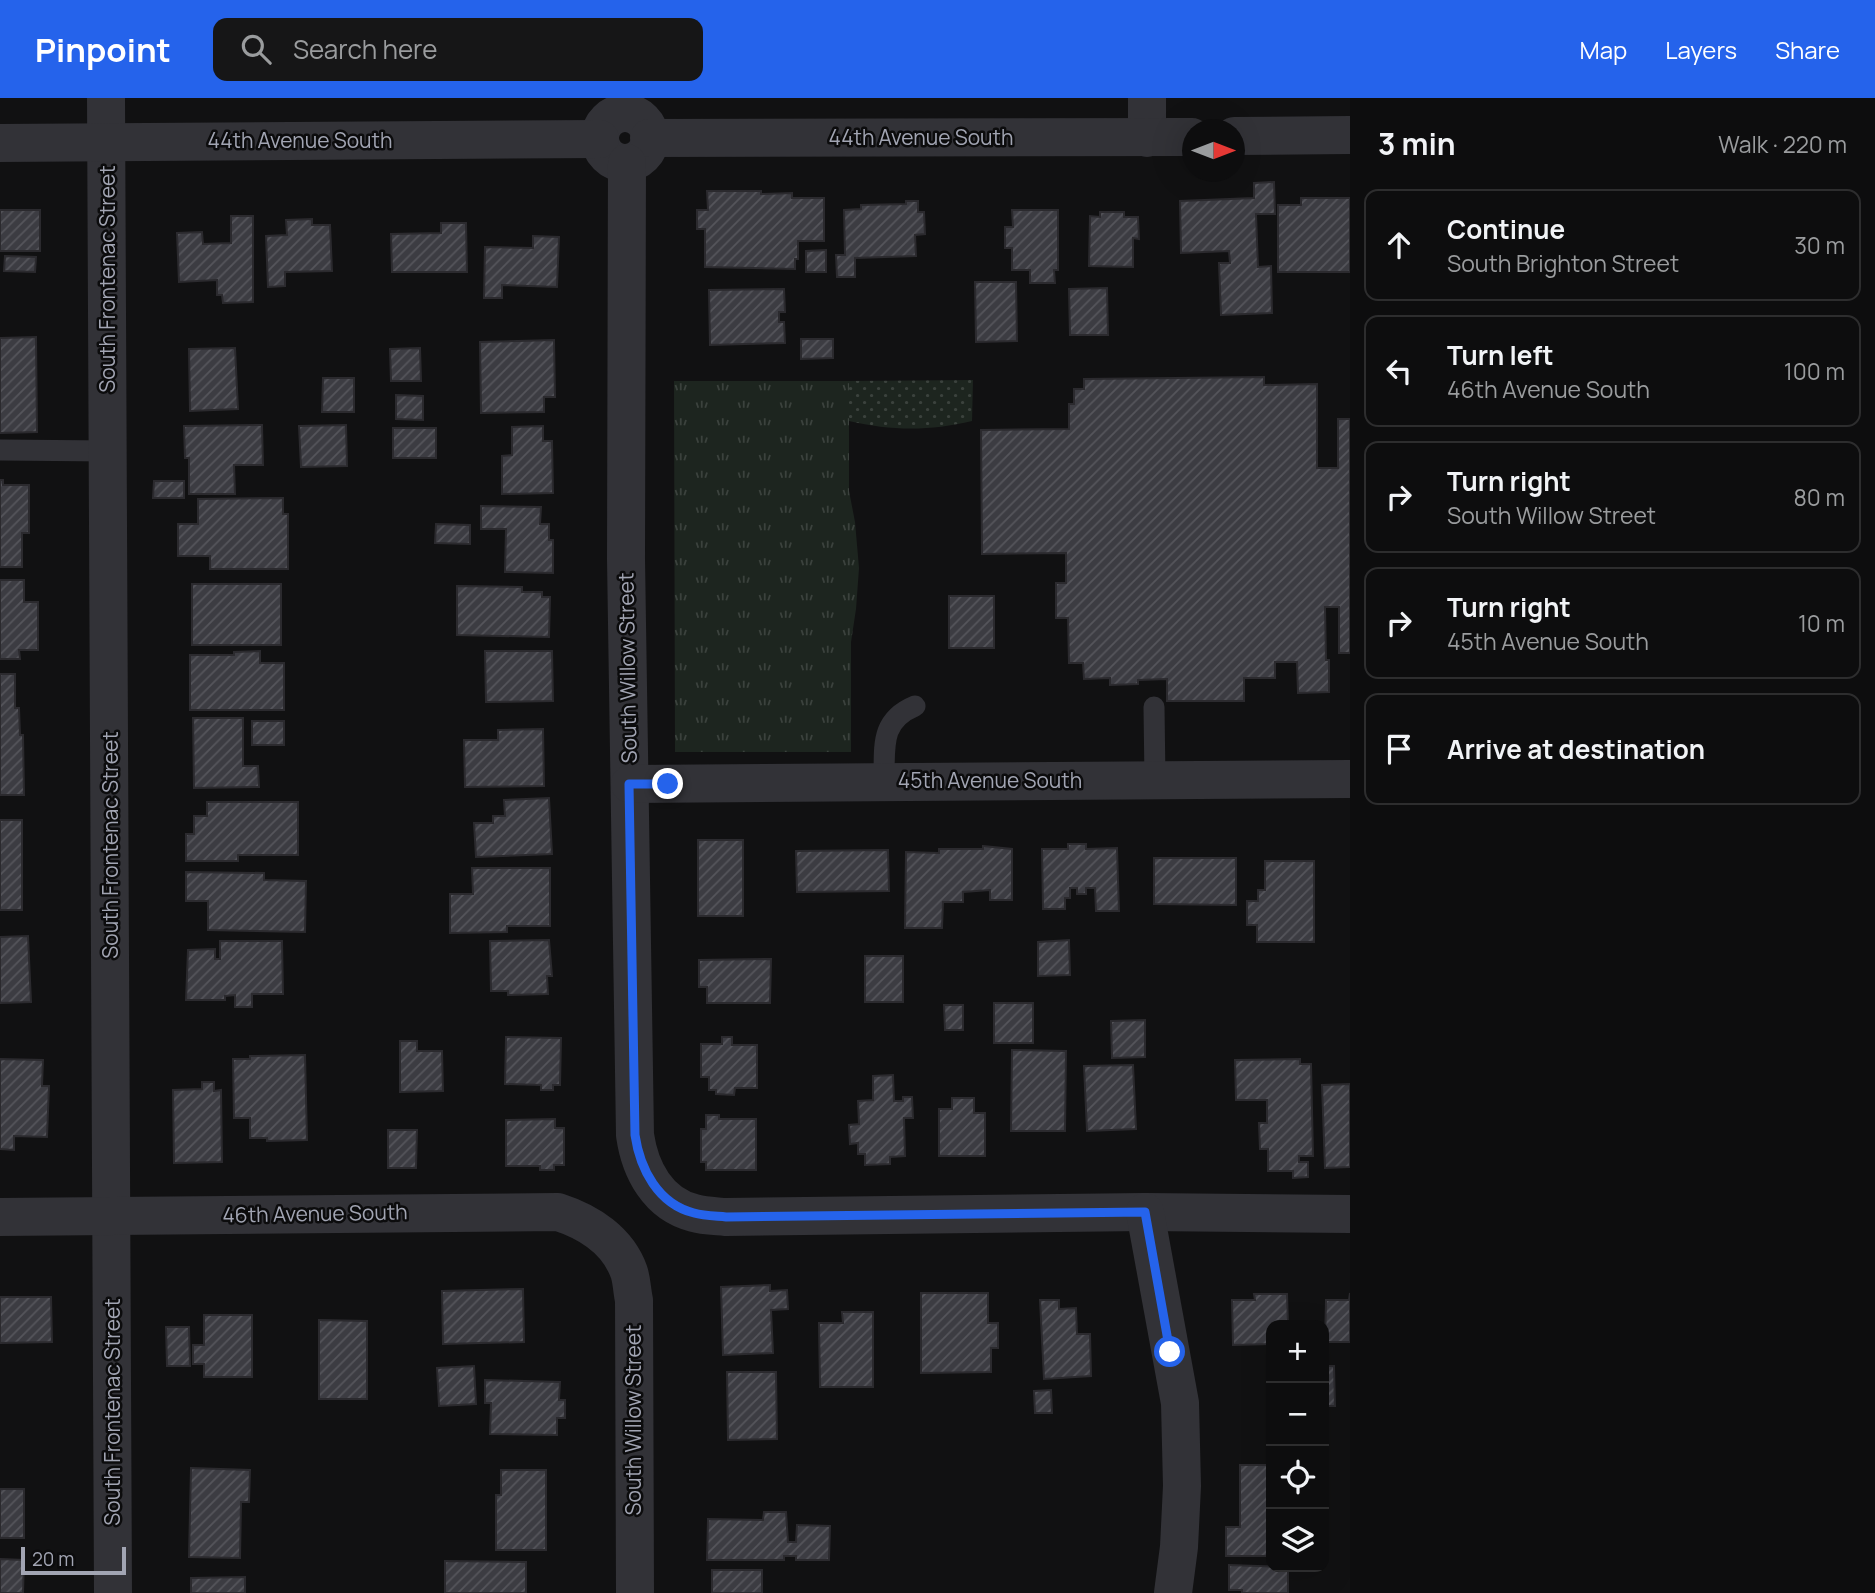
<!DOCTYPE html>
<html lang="en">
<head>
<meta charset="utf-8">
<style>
  :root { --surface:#0d0d0e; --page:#161617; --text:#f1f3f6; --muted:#9a9c9e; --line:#2d2d2e; --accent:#2563eb }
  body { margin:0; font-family:Manrope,sans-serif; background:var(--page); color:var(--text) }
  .controls { position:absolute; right:21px; bottom:21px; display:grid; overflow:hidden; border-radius:14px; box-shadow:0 7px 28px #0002 }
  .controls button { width:63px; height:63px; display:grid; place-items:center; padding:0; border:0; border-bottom:2px solid var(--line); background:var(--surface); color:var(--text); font:35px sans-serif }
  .compass { position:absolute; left:1182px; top:21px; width:63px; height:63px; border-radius:50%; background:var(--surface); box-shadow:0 7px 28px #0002; rotate:90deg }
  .scale { position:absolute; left:21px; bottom:18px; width:105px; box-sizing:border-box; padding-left:7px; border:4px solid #a2a5b3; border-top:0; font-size:19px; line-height:24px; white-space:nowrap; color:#a2a5b3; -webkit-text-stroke:5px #0c0c0d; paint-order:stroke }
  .stop { position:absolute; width:21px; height:21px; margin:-16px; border:5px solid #2563eb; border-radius:50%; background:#fff }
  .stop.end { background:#2563eb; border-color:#fff; box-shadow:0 2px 7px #0008 }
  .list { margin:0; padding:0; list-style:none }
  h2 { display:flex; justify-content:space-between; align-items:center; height:91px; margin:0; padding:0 28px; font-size:30px }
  h2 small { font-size:23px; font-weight:400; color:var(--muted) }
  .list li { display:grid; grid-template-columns:46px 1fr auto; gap:21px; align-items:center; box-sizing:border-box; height:112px; margin:0 14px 14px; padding:0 14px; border:2px solid var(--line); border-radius:14px }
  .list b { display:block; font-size:26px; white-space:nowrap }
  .list p { margin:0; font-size:23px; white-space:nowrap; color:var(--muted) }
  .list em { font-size:23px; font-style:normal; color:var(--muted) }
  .icon { flex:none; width:38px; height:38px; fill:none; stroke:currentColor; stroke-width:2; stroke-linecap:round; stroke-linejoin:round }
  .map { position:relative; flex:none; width:1350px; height:1495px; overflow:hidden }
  header { display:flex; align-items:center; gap:42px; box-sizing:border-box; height:98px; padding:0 35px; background:var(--accent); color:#fff }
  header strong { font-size:33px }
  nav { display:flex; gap:38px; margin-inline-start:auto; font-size:24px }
  .search { width:490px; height:63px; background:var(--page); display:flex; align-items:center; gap:18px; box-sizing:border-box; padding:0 24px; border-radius:14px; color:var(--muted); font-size:26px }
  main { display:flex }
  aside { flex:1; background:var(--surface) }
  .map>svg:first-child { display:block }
  .grass { fill:url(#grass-tufts) }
  .park { fill:url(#park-dots) }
  .building { fill:url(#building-hatch); stroke:#2b2a2e; stroke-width:2 }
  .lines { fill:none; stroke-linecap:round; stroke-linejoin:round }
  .lane { stroke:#323237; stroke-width:21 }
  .street { stroke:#323237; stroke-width:38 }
  .route { stroke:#2563eb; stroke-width:9 }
  .labels { text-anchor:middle; stroke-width:5; stroke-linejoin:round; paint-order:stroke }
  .street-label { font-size:21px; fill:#a2a5b3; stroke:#0c0c0d }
</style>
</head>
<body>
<header>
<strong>Pinpoint</strong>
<div class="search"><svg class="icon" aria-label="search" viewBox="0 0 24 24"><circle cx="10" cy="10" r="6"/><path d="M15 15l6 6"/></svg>Search here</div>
<nav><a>Map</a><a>Layers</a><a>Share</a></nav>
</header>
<main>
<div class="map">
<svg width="1350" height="1495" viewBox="0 0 1350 1495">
  <defs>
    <pattern id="grass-tufts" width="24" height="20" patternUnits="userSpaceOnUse" patternTransform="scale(1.75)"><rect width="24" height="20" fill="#1d251f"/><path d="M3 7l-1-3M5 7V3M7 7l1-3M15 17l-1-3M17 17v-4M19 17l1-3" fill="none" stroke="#3b423d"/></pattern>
    <pattern id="park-dots" width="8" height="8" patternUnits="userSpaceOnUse" patternTransform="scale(1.75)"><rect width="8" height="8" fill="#1d251f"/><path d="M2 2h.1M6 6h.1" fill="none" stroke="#3b423d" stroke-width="1.8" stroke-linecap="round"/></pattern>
    <pattern id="building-hatch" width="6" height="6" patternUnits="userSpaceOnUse" patternTransform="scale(1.75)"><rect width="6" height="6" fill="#3c3c42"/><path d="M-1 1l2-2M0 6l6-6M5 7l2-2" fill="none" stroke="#55555b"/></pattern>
  </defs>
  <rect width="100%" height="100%" fill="#111112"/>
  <!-- grass -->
  <path class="grass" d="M 674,283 L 849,283 L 849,393 L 855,424 L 859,470 L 856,511 L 851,544 L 851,654 L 675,654 Z"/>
  <!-- park -->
  <path class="park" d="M 973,282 L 972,323 C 930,333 892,333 849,323 L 849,283 Z"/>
  <!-- building -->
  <g class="building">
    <path d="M 1274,84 L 1275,116 L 1256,116 L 1258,169 L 1271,168 L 1272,215 L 1221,217 L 1219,165 L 1230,165 L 1229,153 L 1181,155 L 1180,103 L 1254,100 L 1254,85 Z"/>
    <path d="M 707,93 L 761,93 L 761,96 L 792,95 L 792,100 L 824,100 L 824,143 L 798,143 L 798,161 L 795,161 L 795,171 L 705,169 L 705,131 L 697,131 L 697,112 L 708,112 Z"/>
    <path d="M 1301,100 L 1350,100 L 1350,174 L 1278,174 L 1278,107 L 1301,107 Z"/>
    <path d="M 906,103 L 918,103 L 918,114 L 924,114 L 925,136 L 915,137 L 916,158 L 855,160 L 855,179 L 837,179 L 836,157 L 845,157 L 844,112 L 861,111 L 861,107 L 906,106 Z"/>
    <rect x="0" y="112" width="40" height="41"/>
    <path d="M 1012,112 L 1058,112 L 1058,172 L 1054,172 L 1055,185 L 1030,185 L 1030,172 L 1012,172 L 1012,150 L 1005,150 L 1005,129 L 1013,129 Z"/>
    <path d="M 1100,114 L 1124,114 L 1124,119 L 1138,119 L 1139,141 L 1133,140 L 1133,169 L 1089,168 L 1090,118 L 1100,119 Z"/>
    <path d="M 231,118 L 253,118 L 253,204 L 223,205 L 222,197 L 217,197 L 217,182 L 179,184 L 177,135 L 202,134 L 203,146 L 231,145 Z"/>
    <path d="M 312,121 L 312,127 L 330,127 L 332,173 L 285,174 L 285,188 L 268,189 L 266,138 L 287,137 L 286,122 Z"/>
    <path d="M 441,125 L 466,125 L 467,174 L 392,174 L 391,136 L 441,135 Z"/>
    <path d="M 533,138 L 559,139 L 557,189 L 502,187 L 502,200 L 484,200 L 485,149 L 533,150 Z"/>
    <path d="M 826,152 L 826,174 L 806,174 L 806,153 Z"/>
    <path d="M 5,158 L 36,159 L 35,174 L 4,173 Z"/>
    <path d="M 975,184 L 1016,184 L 1017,243 L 976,244 Z"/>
    <path d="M 1107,190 L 1108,237 L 1070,237 L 1069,191 Z"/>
    <path d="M 784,191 L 785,214 L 779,214 L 779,224 L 784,224 L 785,245 L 710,247 L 709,192 Z"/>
    <path d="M 36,239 L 37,334 L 0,335 L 0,240 Z"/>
    <path d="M 801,241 L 833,241 L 833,260 L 801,261 Z"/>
    <path d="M 554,242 L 555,299 L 544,299 L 544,314 L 481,315 L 480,244 Z"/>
    <path d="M 235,250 L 238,311 L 190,313 L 189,251 Z"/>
    <path d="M 420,250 L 421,283 L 391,283 L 390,251 Z"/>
    <path d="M 1264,279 L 1264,287 L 1317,286 L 1317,370 L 1338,370 L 1338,321 L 1350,321 L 1350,555 L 1339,555 L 1339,509 L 1325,509 L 1326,562 L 1329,562 L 1329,594 L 1298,595 L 1297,564 L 1275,564 L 1275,580 L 1244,580 L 1244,603 L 1167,603 L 1167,581 L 1138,582 L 1138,586 L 1110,587 L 1110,580 L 1084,581 L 1083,565 L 1069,565 L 1068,520 L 1056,520 L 1056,485 L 1066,485 L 1066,455 L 982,456 L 981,332 L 1069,331 L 1069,306 L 1074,306 L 1074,291 L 1084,291 L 1084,281 Z"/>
    <path d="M 323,280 L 354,280 L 354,314 L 322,314 Z"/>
    <path d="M 396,297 L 423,298 L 423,322 L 396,321 Z"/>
    <path d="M 262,327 L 263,367 L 234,367 L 235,396 L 189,396 L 189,360 L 185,360 L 184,328 Z"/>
    <path d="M 346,327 L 347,368 L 301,369 L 299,328 Z"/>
    <path d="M 543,328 L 543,343 L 552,343 L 553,395 L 502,396 L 502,358 L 512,357 L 512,329 Z"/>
    <rect x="393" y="330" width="43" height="30"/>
    <path d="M 0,382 L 3,382 L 3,387 L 29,387 L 29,435 L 22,435 L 22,469 L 0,469 Z"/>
    <path d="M 154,383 L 184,383 L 184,400 L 153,400 Z"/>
    <path d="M 283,400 L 283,416 L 288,416 L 288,471 L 210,471 L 210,458 L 178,458 L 178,426 L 198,426 L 198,401 Z"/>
    <path d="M 481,408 L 541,409 L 540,426 L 549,426 L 549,442 L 553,442 L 553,475 L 505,474 L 506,431 L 481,431 Z"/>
    <path d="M 436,426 L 470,427 L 470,446 L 435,445 Z"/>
    <path d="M 0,482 L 24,482 L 24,504 L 38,504 L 38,552 L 19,552 L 20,561 L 0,561 Z"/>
    <rect x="192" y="486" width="89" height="61"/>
    <path d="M 457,488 L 522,489 L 522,494 L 542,494 L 542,499 L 550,499 L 549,539 L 457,537 Z"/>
    <rect x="949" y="498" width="45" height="52"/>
    <path d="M 260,553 L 260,565 L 284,565 L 284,612 L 190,612 L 190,557 L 234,557 L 234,554 Z"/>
    <path d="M 485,553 L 552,553 L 553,603 L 486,604 Z"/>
    <path d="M 0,576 L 15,576 L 15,610 L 19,610 L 20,637 L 23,637 L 24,697 L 0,697 Z"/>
    <path d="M 193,620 L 243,620 L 243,668 L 258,668 L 259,689 L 194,690 Z"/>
    <rect x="252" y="623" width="32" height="24"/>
    <path d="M 543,631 L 544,688 L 465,689 L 464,642 L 498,642 L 498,632 Z"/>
    <path d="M 549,700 L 552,756 L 476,759 L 474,725 L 493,725 L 493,718 L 505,718 L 504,702 Z"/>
    <path d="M 207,704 L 298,704 L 298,757 L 238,757 L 238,763 L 186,763 L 186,736 L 194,736 L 194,718 L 207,718 Z"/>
    <rect x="0" y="722" width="22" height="90"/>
    <rect x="698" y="742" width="45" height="76"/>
    <path d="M 1068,746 L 1086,746 L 1086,751 L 1117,750 L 1119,813 L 1096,813 L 1095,790 L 1086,790 L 1086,796 L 1077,796 L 1077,790 L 1070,790 L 1070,800 L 1065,800 L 1065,811 L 1043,811 L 1042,751 L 1068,751 Z"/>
    <path d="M 983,748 L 1012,751 L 1012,802 L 990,802 L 990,792 L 963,794 L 963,804 L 943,804 L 942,830 L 905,830 L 906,754 L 939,755 L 939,751 L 983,751 Z"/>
    <path d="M 888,752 L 889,793 L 797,794 L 796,753 Z"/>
    <path d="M 1154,760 L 1236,760 L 1236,807 L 1154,806 Z"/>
    <path d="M 1265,763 L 1314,763 L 1314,844 L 1257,844 L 1257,827 L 1247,827 L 1247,803 L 1258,803 L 1258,792 L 1265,792 Z"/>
    <path d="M 472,770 L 550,770 L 550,828 L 507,828 L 507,834 L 450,835 L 450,796 L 473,796 Z"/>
    <path d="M 186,774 L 264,775 L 264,782 L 306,783 L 305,834 L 208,832 L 208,803 L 186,803 Z"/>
    <path d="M 28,838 L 31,904 L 0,905 L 0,839 Z"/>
    <path d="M 549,842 L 552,878 L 547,878 L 548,896 L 508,897 L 508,893 L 491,893 L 490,843 Z"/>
    <path d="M 1069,842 L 1070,877 L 1038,878 L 1038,844 Z"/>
    <path d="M 220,843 L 282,843 L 283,896 L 252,896 L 252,909 L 235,909 L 235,897 L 225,898 L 225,902 L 186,902 L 188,852 L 215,851 L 215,861 L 220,861 Z"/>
    <rect x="865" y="858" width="38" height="46"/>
    <path d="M 771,861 L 770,905 L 707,905 L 707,889 L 699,889 L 699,862 Z"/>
    <rect x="994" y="905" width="39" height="40"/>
    <path d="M 944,907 L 963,907 L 963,932 L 945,932 Z"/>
    <path d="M 1145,922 L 1145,959 L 1112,960 L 1111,923 Z"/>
    <path d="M 506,939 L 561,940 L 560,987 L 553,987 L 553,992 L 541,992 L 541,987 L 505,986 Z"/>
    <path d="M 722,939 L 732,939 L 732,947 L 757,947 L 757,990 L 735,990 L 734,997 L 716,996 L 716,992 L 709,992 L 709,979 L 701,979 L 701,946 L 722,946 Z"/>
    <path d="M 400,943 L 417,943 L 417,953 L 442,953 L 443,993 L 400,994 Z"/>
    <path d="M 1012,952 L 1066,953 L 1065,1033 L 1011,1033 Z"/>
    <path d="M 305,957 L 307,1042 L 267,1043 L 267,1040 L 250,1040 L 250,1020 L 234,1020 L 233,961 L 250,961 L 250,958 Z"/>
    <path d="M 0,961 L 43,962 L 42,988 L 49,988 L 47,1039 L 14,1038 L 14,1052 L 0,1051 Z"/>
    <path d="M 1300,961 L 1300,966 L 1311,966 L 1313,1058 L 1299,1058 L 1299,1064 L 1308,1064 L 1308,1079 L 1293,1080 L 1293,1073 L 1268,1073 L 1268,1051 L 1260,1051 L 1259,1025 L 1267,1025 L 1267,1002 L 1236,1002 L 1235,962 Z"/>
    <path d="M 1133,967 L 1136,1031 L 1087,1033 L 1084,968 Z"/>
    <path d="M 893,977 L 894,1003 L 903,1003 L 903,999 L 912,999 L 913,1020 L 904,1020 L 905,1058 L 890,1059 L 890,1066 L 865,1067 L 865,1056 L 858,1056 L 858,1045 L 850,1046 L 849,1027 L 859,1026 L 858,1003 L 873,1002 L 873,978 Z"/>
    <path d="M 202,984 L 214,984 L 214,993 L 221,992 L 222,1064 L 174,1065 L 173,992 L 202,991 Z"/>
    <path d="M 1350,986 L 1350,1069 L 1325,1070 L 1322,987 Z"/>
    <path d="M 952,1000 L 974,1000 L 974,1015 L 985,1015 L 985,1058 L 939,1058 L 939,1011 L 952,1011 Z"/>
    <path d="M 706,1017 L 719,1017 L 719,1021 L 756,1021 L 756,1072 L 706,1072 L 706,1064 L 701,1064 L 701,1031 L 706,1031 Z"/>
    <path d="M 555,1021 L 555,1030 L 564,1030 L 564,1067 L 554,1067 L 554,1072 L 540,1072 L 540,1068 L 506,1068 L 506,1022 Z"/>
    <path d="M 388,1032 L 417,1032 L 416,1070 L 388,1070 Z"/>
    <path d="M 770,1187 L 770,1193 L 787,1192 L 788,1211 L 771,1212 L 773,1255 L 723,1257 L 721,1189 Z"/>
    <path d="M 523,1191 L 524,1244 L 443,1246 L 442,1193 Z"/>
    <path d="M 921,1195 L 988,1195 L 988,1225 L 998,1225 L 998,1250 L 991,1250 L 991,1274 L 921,1275 Z"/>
    <path d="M 1350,1195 L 1350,1244 L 1325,1244 L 1326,1202 L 1349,1202 Z"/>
    <path d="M 1254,1196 L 1287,1196 L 1288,1227 L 1271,1227 L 1271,1246 L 1233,1247 L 1232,1202 L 1255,1202 Z"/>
    <path d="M 0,1199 L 51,1199 L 52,1244 L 0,1245 Z"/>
    <path d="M 1040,1202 L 1059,1202 L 1059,1211 L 1076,1210 L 1077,1236 L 1090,1236 L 1091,1278 L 1044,1281 Z"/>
    <path d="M 842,1214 L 873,1214 L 873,1289 L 820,1289 L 819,1225 L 843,1225 Z"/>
    <path d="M 204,1217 L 252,1217 L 252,1279 L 204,1279 L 204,1266 L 193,1266 L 193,1247 L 204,1247 Z"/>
    <path d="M 319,1222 L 367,1223 L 367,1301 L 319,1301 Z"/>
    <path d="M 166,1229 L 189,1229 L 190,1268 L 167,1268 Z"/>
    <path d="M 474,1268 L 476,1306 L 439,1308 L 437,1270 Z"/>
    <path d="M 1324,1268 L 1334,1268 L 1335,1308 L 1324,1308 Z"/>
    <path d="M 727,1274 L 776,1274 L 777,1341 L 728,1342 Z"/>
    <path d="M 485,1282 L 560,1284 L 559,1302 L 565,1302 L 565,1320 L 557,1320 L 557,1337 L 490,1336 L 491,1305 L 485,1305 Z"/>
    <path d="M 1051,1292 L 1052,1315 L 1035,1315 L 1034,1293 Z"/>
    <path d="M 1240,1367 L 1271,1367 L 1271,1458 L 1226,1458 L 1226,1429 L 1240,1429 Z"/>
    <path d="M 191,1370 L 250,1372 L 249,1404 L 241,1404 L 240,1460 L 189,1459 Z"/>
    <path d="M 501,1372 L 546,1372 L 546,1452 L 496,1452 L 496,1397 L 501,1397 Z"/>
    <rect x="0" y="1391" width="24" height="49"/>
    <path d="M 764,1414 L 786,1414 L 788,1444 L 796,1444 L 797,1427 L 830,1428 L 829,1462 L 796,1462 L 796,1458 L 784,1458 L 784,1462 L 707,1462 L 708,1421 L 763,1422 Z"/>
    <path d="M 0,1461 L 24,1462 L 23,1495 L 0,1495 Z"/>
    <path d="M 445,1463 L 526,1464 L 526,1495 L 445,1495 Z"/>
    <path d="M 1229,1467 L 1288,1469 L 1288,1495 L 1242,1495 L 1242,1492 L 1229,1492 Z"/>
    <rect x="712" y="1472" width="50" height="23"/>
    <path d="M 245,1479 L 245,1495 L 191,1495 L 191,1480 Z"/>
  </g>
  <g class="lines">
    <!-- lane -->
    <g class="lane">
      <path d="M 0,352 L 109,353"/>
      <path d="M 1154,609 L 1155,682"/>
      <path d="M 884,684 C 885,650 879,623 915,608"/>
    </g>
    <!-- street -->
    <g class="street">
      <path d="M 106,0 L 113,1495"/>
      <path d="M 1147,0 L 1147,40"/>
      <circle cx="625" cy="40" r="25"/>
      <path d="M 1234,38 L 1350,37"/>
      <path d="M 649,40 L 1192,39"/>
      <path d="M 0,45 L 600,41"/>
      <path d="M 627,65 L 626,461 L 635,1037 C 640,1072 658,1106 694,1115 C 704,1118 716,1118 726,1119 L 1145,1114 L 1350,1116"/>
      <path d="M 630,686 L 1350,681"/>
      <path d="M 1145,1114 L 1180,1305 L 1182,1388 L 1179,1449 L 1173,1495"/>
      <path d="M 0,1119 L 558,1114 C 589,1124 618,1143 629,1174 C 632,1183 632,1194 634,1202 L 635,1495"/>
    </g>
  </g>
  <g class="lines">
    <!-- route -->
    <path class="route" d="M 668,686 L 629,686 L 635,1037 C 640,1071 658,1106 694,1115 C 704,1118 716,1118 726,1119 L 1145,1114 L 1170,1254"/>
  </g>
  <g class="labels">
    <!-- street labels -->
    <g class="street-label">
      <text x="921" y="47">44th Avenue South</text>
      <text x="300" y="50">44th Avenue South</text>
      <text transform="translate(108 181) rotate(-90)" y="7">South Frontenac Street</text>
      <text transform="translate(628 570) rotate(-91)" y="7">South Willow Street</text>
      <text x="990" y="690">45th Avenue South</text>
      <text transform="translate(111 747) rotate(-90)" y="7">South Frontenac Street</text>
      <text transform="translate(315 1116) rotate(-1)" y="7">46th Avenue South</text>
      <text transform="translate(113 1314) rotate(-90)" y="7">South Frontenac Street</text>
      <text transform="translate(634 1322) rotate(-90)" y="7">South Willow Street</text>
    </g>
  </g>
</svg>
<div class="controls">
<button>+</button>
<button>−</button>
<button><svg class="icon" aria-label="locate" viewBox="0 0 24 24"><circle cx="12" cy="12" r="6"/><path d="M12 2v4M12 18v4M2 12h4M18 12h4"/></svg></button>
<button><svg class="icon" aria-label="layers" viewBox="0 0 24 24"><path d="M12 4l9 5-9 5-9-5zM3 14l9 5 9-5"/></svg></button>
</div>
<svg class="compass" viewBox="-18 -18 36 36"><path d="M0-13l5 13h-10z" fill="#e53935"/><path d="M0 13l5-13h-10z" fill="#9a9c9e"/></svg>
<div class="scale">20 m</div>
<div class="stop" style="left:1170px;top:1254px"></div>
<div class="stop end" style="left:668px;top:686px"></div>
</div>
<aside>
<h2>3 min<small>Walk · 220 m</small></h2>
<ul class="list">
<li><svg class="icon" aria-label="ahead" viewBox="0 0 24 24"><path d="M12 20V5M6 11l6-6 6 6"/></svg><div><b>Continue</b><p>South Brighton Street</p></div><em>30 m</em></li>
<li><svg class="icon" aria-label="left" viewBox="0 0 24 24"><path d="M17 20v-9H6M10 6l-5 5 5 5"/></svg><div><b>Turn left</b><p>46th Avenue South</p></div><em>100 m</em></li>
<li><svg class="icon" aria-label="right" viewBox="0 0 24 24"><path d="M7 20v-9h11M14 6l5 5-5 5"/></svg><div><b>Turn right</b><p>South Willow Street</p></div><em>80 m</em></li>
<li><svg class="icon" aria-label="right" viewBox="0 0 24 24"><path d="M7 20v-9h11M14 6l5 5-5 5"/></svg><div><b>Turn right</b><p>45th Avenue South</p></div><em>10 m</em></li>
<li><svg class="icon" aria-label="arrive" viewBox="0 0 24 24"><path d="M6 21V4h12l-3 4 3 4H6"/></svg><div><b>Arrive at destination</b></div></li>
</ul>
</aside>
</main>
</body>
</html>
